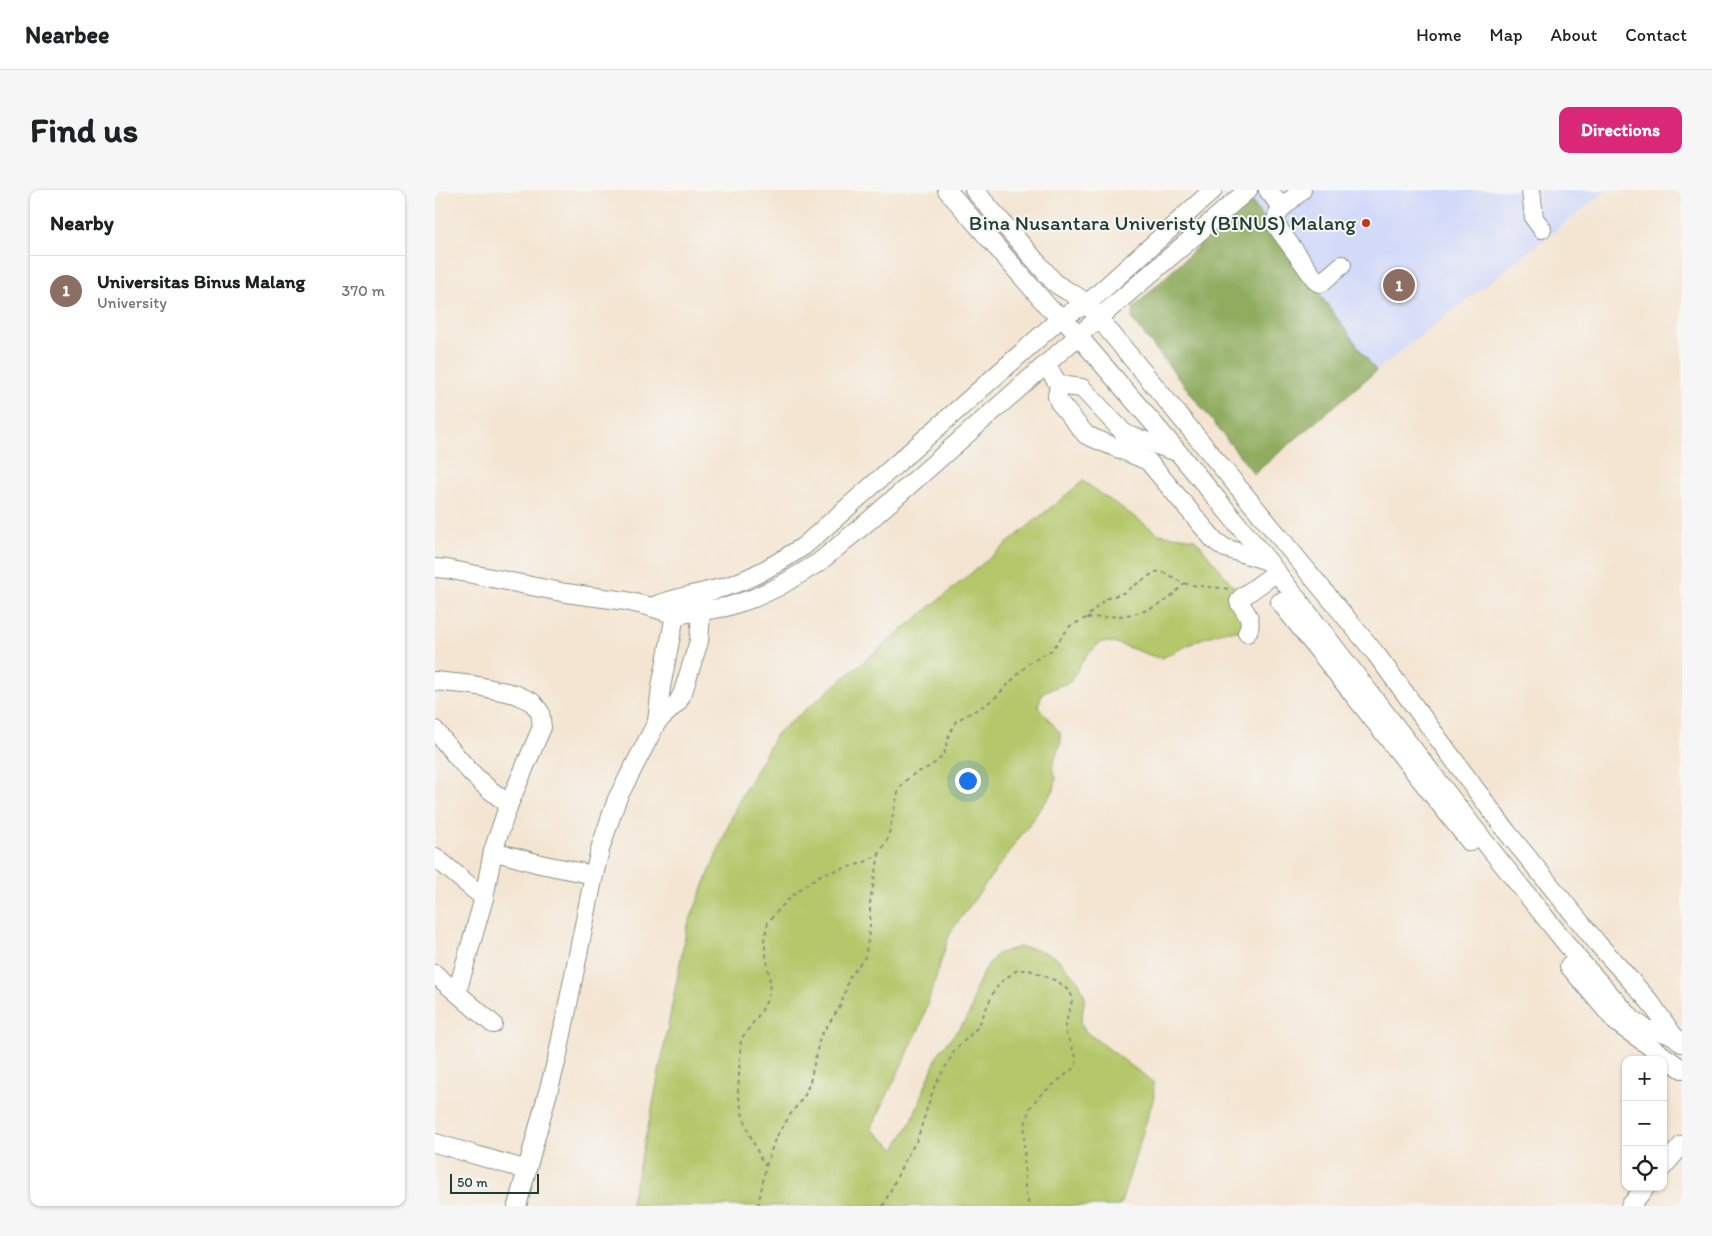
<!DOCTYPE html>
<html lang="en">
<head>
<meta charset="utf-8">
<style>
  :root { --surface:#fff; --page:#f6f6f6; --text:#202124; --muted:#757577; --line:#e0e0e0; --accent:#db2777 }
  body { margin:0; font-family:Itim,sans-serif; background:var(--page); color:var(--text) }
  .controls { position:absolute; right:15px; bottom:15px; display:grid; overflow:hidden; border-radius:10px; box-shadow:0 1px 4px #0004 }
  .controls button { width:45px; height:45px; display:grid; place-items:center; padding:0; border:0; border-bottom:1px solid var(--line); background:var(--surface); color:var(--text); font:25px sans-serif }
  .scale { position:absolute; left:15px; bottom:12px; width:89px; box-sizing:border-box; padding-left:5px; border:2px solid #1f3d34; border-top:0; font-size:14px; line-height:18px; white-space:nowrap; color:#1f3d34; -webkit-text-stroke:4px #f6f6f2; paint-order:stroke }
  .you { position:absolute; left:532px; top:590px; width:18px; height:18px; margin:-12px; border:4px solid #fff; border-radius:50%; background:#1a73e8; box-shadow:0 0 0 8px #1a73e833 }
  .badge { display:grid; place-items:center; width:32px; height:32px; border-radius:50%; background:var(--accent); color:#fff; font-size:16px; font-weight:700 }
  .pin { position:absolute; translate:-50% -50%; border:2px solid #fff; box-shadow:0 1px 5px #0006 }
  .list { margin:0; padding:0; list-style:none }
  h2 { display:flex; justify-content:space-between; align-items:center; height:65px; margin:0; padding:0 20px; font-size:21px }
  h2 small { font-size:16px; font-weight:400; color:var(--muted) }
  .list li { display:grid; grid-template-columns:32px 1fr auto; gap:15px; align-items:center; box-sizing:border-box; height:70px; padding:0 20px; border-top:1px solid var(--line) }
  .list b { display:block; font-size:19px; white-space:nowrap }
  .list p { margin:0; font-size:16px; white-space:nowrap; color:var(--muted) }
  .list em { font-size:16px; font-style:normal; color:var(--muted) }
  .icon { flex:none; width:28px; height:28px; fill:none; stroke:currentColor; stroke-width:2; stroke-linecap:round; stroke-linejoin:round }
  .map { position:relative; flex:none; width:1247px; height:1016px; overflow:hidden; border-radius:10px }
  header { display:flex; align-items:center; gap:30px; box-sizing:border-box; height:70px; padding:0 25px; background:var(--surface); border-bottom:1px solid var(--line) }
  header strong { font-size:24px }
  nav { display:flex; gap:28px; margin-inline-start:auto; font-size:18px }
  .intro { display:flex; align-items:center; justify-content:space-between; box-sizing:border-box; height:120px; padding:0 30px }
  h1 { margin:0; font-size:35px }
  .button { padding:12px 22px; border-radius:10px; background:var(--accent); color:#fff; font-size:18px; font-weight:700 }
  main { display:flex; gap:30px; padding:0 30px }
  aside { flex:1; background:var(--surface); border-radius:10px; box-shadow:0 1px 4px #0004 }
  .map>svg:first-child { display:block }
  .built { fill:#d2d9f9 }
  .green { fill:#b4c76b; stroke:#6a8250 }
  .forest { fill:#8fac5f; stroke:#57744a }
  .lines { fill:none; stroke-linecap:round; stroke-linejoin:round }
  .minor-casing { stroke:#8a9183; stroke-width:20 }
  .path { stroke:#8a9183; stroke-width:2; stroke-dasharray:4 4; stroke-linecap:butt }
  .minor { stroke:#fff; stroke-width:18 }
  .poi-dot { fill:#c8321e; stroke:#f6f6f2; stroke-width:2 }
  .labels { text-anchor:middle; stroke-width:4; stroke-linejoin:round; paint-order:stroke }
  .poi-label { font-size:21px; fill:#1f3d34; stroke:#f6f6f2; text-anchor:end }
</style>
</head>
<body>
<header>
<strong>Nearbee</strong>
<nav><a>Home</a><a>Map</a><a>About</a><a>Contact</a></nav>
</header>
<div class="intro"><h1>Find us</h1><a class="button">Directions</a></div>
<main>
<aside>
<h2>Nearby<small></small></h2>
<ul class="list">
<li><span class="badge" style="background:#8d6e63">1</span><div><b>Universitas Binus Malang</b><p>University</p></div><em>370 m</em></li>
</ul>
</aside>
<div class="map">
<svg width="1247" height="1016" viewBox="0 0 1247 1016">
  <rect width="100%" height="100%" fill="#f6f6f2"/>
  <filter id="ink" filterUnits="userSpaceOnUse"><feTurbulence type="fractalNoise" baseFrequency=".02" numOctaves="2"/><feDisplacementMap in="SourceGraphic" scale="10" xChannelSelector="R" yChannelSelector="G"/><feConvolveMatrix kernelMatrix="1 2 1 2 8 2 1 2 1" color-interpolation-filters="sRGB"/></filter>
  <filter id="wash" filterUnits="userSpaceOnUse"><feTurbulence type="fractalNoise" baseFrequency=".0096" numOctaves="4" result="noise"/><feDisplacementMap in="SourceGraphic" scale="20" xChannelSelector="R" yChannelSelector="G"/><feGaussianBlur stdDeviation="1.12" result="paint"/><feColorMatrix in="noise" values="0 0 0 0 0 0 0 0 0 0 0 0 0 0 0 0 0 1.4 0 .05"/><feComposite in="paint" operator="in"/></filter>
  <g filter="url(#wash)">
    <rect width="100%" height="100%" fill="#f4e5d2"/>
    <!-- built -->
    <path class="built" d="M 824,0 L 1172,0 L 941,181 L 814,8 Z"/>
    <!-- green -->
    <path class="green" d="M 648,291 L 724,344 L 760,349 L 800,398 L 798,413 L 811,433 L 805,441 L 791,441 L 766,449 L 727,468 L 720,467 L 681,453 L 666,452 L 650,467 L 635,492 L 608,502 L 603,516 L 625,543 L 626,552 L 617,577 L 621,587 L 619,600 L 515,743 L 485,837 L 436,939 L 460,959 L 477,930 L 503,864 L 530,831 L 536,820 L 540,801 L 548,782 L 562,764 L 584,757 L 601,759 L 621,767 L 644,792 L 650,807 L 646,833 L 650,841 L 718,892 L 719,907 L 685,1016 L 195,1016 L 217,919 L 252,737 L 303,612 L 342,543 Z"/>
    <!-- forest -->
    <path class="forest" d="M 814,8 L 941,181 L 819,284 L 697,129 L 699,117 Z"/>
  </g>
  <g filter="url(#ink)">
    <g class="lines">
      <defs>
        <g id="minor">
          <path d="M 512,0 L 615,119 L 627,127 L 743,262 L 833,371 L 1053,656 L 1145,771 L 1198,830 L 1211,839 L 1238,845"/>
          <path d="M 539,0 L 620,93 C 630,101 642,104 652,114 L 941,464 L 1072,642 L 1163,754 L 1215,812 L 1238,845 L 1247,853"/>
          <path d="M 833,0 L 847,18 L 867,0"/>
          <path d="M 1096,0 L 1099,28 L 1107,39"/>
          <path d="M 847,18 C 842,25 839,29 843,38 L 882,92 L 886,93 L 907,75"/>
          <path d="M 611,175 L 624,195 L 622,206 L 624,212 L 651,245 L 713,271 L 779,350 L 790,358 L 833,371"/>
          <path d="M 624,195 L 647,198 L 690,244 L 742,262"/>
          <path d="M 0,378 L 12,379 L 131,403 L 191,411 L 216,417 L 240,425 L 291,417 L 319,408 L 343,397 L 383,373 L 436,329 L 643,146 L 813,0"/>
          <path d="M 845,412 L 1035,652"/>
          <path d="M 216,417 C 239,407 265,404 290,397 C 319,388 344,372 369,356 L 627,127 L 652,114 L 778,0"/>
          <path d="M 812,443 C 819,430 811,423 804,412 L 806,408 L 842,382"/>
          <path d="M 0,491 L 38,495 L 80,504 L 97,512 L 105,522 L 107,537 L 74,614 L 58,661 L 49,708 L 22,802"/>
          <path d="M 222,532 L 226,497 L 240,425 L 240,414"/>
          <path d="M 0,540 C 24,570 42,593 74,614"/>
          <path d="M 58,661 L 105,674 L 159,685"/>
          <path d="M 0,667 L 49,708"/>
          <path d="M 1134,776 L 1182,833 L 1247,879"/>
          <path d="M 0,784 L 58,834"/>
          <path d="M 0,953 L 92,980"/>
          <path d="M 1228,977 L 1247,955"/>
          <path d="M 82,1016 L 122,869 L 159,685 L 166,656 L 182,609 L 222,532 L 243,512 L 248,502 L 264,451 L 267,411"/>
          <path d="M 1195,1016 L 1211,997"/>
        </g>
      </defs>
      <!-- minor casing -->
      <use href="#minor" class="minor-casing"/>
      <!-- path -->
      <g class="path">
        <path d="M 652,428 C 690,426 723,426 749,393"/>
        <path d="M 331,976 L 340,949 L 355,925 L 370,905 L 375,892 L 385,847 L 406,815 L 414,788 L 430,767 L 435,739 L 435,713 L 444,664"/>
        <path d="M 323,1016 L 331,976 L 327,971 L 315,945 L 307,923 L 303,902 L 306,849 L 326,822 L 333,808 L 335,792 L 329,751 L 333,732 L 347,716 L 365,699 L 387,684 L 428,673 L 444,664 L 453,648 L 463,602 L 469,592 L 479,584 L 496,576 L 509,565 L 513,547 L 521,531 L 550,515 L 561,507 L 594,473 L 617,460 L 635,436 L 651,428 L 670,409 L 688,403 L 720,382 C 731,380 738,389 748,393 C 763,397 780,397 795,399"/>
        <path d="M 448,1016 L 471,968 L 482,950 L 499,897 L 520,860 L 543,837 L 559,801 L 566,792 L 582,780 L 594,780 L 622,791 L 633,800 L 637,806 L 637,811 L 630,836 L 631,844 L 642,869 L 640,877 L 603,907 L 595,918 L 590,935 L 589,947 L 590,997 L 594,1016"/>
      </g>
      <!-- minor -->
      <use href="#minor" class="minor"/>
    </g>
  </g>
  <!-- markers -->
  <circle class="poi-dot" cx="931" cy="33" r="5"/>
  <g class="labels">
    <!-- poi labels -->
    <g class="poi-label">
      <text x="921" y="40">Bina Nusantara Univeristy (BINUS) Malang</text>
    </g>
  </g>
</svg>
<div class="controls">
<button>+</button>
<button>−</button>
<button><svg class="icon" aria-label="locate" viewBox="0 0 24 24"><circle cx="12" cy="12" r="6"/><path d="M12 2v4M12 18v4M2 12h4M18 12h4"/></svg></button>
</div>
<div class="scale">50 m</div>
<div class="you"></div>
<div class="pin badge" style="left:964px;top:95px;background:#8d6e63">1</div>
</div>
</main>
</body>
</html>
